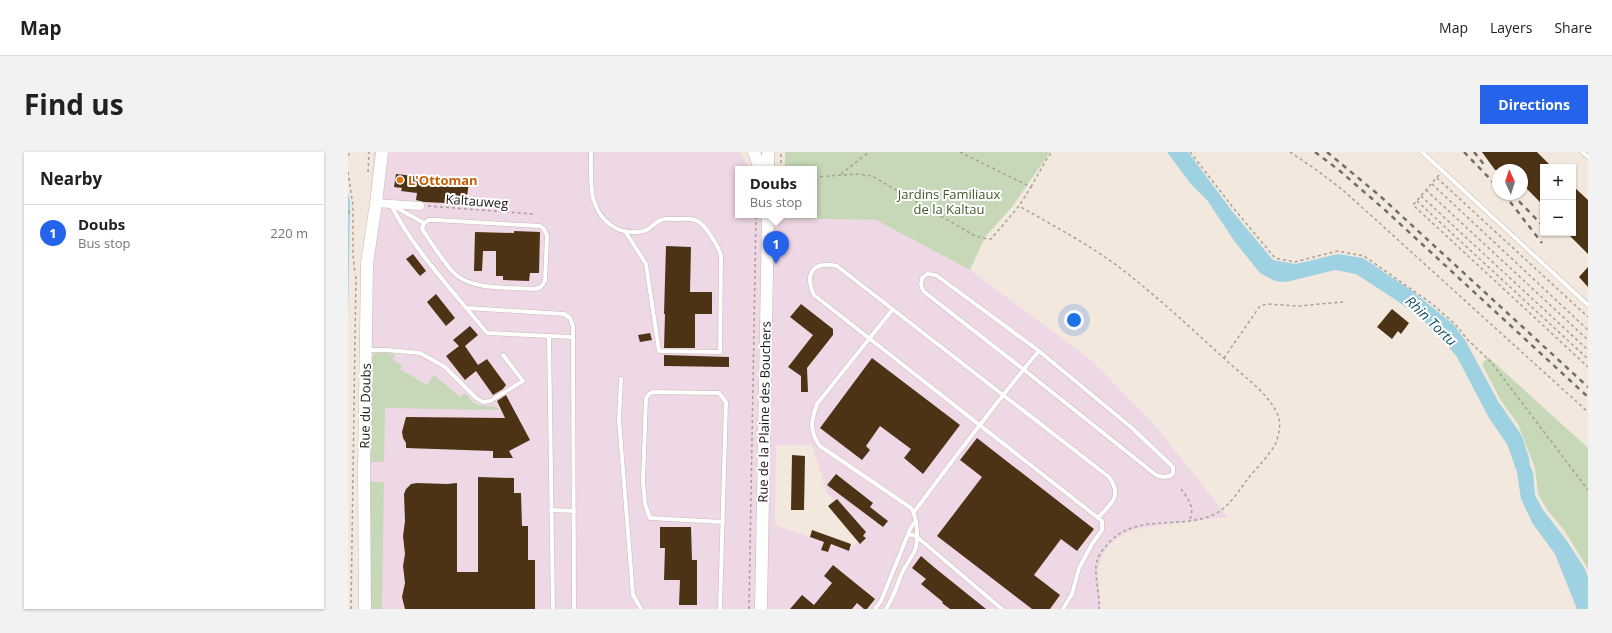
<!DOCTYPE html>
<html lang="en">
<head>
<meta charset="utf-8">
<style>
  :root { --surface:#fff; --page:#f2f2f2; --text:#202124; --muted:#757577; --line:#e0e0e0; --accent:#2563eb }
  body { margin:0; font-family:"Open Sans",sans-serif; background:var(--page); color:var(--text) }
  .controls { position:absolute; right:12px; top:12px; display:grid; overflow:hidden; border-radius:0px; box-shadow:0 1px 3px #0004 }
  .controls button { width:36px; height:36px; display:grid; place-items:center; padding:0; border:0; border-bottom:1px solid var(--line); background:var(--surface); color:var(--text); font:20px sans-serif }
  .compass { position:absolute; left:1144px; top:12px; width:36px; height:36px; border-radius:50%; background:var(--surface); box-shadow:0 1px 3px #0004; rotate:356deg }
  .you { position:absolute; left:726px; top:168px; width:14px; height:14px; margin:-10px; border:3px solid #fff; border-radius:50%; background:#1a73e8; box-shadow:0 0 0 6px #1a73e833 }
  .badge { display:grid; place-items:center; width:26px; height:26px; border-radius:50%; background:var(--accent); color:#fff; font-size:13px; font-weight:700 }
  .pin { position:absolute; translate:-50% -33px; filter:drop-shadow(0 1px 2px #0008) }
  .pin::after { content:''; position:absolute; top:21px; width:14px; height:12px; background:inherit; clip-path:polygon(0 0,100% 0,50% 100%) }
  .popup { position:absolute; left:387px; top:14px; width:82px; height:52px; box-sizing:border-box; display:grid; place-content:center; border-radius:0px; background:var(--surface); filter:drop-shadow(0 1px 3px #0005); font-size:13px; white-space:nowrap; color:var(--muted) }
  .popup b { font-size:15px; color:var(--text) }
  .popup::after { content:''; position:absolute; left:50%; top:100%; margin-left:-8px; border:8px solid transparent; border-top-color:var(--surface) }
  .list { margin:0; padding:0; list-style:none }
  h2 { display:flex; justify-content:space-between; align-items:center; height:52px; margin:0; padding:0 16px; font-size:17px }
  h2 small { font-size:13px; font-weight:400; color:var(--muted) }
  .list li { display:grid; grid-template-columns:26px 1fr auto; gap:12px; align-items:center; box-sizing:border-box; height:56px; padding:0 16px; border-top:1px solid var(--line) }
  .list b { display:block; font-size:15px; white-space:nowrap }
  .list p { margin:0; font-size:13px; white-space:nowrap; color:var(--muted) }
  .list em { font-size:13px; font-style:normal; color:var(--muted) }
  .map { position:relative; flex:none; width:1240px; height:457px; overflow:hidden; border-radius:0px }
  header { display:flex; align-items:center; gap:24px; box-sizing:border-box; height:56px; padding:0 20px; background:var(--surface); border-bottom:1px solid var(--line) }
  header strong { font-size:19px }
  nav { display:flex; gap:22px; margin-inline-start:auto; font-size:14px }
  .intro { display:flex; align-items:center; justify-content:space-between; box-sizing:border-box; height:96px; padding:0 24px }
  h1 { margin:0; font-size:28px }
  .button { padding:10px 18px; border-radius:0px; background:var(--accent); color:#fff; font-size:14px; font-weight:700 }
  main { display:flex; gap:24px; padding:0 24px }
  aside { flex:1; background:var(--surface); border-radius:0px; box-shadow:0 1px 3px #0004 }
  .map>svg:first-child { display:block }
  .industrial { fill:#efd8e5; fill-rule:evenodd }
  .green { fill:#c6d8b8 }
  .water { fill:#9ed1e2 }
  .building { fill:#4d3315 }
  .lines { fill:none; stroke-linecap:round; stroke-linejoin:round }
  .lane-casing { stroke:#c5baaf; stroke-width:5 }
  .street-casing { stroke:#c5baaf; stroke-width:9 }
  .secondary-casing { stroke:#c5baaf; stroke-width:13 }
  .path { stroke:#a79f96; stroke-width:1.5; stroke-dasharray:3 3; stroke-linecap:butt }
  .lane { stroke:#fff; stroke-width:4 }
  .street { stroke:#fff; stroke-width:8 }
  .secondary { stroke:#fff; stroke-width:12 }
  .rail { stroke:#746d67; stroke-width:2.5; stroke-dasharray:5 5; stroke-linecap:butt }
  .food-dot { fill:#e8710a; stroke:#fff; stroke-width:1.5 }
  .labels { text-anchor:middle; stroke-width:4; stroke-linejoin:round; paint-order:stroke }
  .food-label { font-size:13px; font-weight:bold; fill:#c56008; stroke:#fff; text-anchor:start }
  .park-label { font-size:13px; fill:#3f5a22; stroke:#fff }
  .street-label { font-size:13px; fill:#191612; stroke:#fff }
  .water-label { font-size:14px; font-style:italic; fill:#0c5164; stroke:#fff }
</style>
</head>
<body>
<header>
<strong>Map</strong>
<nav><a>Map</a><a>Layers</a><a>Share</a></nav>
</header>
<div class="intro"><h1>Find us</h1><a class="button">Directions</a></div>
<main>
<aside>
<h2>Nearby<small></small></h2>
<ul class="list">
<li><span class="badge">1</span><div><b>Doubs</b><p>Bus stop</p></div><em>220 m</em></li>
</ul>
</aside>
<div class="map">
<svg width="1240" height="457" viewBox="0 0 1240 457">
  <rect width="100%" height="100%" fill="#f3e8dd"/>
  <!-- industrial -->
  <path class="industrial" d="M 26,0 L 392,0 L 402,17 L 390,17 L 390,63 L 402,63 L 402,65 L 528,68 L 622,118 L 743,208 L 805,271 L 880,365 L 800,375 L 784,378 L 773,384 L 762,392 L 754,404 L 750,417 L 753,457 L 11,457 L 16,113 ZM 428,293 L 464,293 L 479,341 L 516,383 L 501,398 L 427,373 Z"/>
  <!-- green -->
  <g class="green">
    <path d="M 437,0 L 702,0 L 664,55 L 637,85 L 622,118 L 528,68 L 432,66 L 432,63 L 466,63 L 466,17 L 437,17 Z"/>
    <path d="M 28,201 L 47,202 L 45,208 L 54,213 L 52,217 L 79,233 L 86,223 L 112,245 L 117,241 L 127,252 L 128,251 C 135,257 144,251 151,257 L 150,258 L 37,256 L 36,310 L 23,310 L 24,205 Z"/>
    <path d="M 1140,205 L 1240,296 L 1240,417 L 1216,378 L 1200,359 L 1190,342 L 1187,316 L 1170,272 L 1153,249 L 1134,212 Z"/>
    <path d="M 22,330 L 36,330 L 34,457 L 22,457 Z"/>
  </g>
  <!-- water -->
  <g class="water">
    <path d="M 819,0 L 840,0 L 884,59 L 925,108 L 948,112 L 990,102 L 1015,106 L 1063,138 L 1106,173 L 1117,188 L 1150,249 L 1174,284 L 1181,306 L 1182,314 L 1185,320 L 1187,343 L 1195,358 L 1219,389 L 1237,417 L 1240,426 L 1240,457 L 1229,457 L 1207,402 L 1185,372 L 1173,347 L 1169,320 L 1159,292 L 1141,266 L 1109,205 L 1095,188 L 1073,166 L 1045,146 L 1008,122 L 987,118 L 938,130 L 927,129 L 912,121 L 887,90 L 859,48 L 842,31 Z"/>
    <path d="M 0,41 L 2,49 L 0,171 Z"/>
  </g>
  <!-- building -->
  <g class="building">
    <path d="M 1134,0 L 1189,0 L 1204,15 L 1195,15 L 1195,53 L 1174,32 L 1174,18 L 1147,18 Z"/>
    <path d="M 48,22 L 121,30 L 118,52 L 76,50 L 68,48 L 69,41 L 53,39 L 54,36 L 46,35 Z"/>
    <path d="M 1225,34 L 1240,48 L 1240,102 L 1219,81 L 1225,81 Z"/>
    <path d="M 166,79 L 192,80 L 191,121 L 182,121 L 181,129 L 155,128 L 155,124 L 148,124 L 148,99 L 135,99 L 134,119 L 126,119 L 127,80 L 166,81 Z"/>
    <path d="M 318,94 L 343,95 L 342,140 L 364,140 L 364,162 L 347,162 L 347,196 L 316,196 L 317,162 L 316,162 Z"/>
    <path d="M 65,102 L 78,119 L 72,124 L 58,107 Z"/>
    <path d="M 1240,115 L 1240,135 L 1231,125 Z"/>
    <path d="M 88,142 L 107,166 L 98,174 L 79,150 Z"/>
    <path d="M 453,152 L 485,177 L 485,183 L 459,216 L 460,240 L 453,240 L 453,224 L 440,215 L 465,183 L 442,165 Z"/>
    <path d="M 1044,157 L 1061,171 L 1053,182 L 1050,179 L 1044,187 L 1029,175 Z"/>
    <path d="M 122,174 L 130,183 L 117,194 L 130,213 L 139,207 L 158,233 L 155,237 L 145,243 L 128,219 L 117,228 L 98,204 L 111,194 L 105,188 Z"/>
    <path d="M 302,181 L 304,188 L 292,190 L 290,183 Z"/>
    <path d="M 316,203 L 381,205 L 381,215 L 316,214 Z"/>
    <path d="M 524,206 L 612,273 L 575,322 L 556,306 L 563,297 L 532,274 L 518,294 L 522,298 L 514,308 L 472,276 Z"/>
    <path d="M 158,243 L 182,288 L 161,299 L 165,306 L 145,306 L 145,299 L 58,296 L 58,291 L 55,286 L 54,280 L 58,265 L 157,266 L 149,249 Z"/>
    <path d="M 629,286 L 746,377 L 729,399 L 713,387 L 686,423 L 712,443 L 702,457 L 684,457 L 589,384 L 634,325 L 612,308 Z"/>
    <path d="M 444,303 L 457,304 L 456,358 L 443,358 Z"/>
    <path d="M 488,322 L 525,351 L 522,355 L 540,369 L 535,375 L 479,333 Z"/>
    <path d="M 130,325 L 166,326 L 166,341 L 173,341 L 174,374 L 180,374 L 180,408 L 187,408 L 187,457 L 57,457 L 54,445 L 57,431 L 55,414 L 57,402 L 55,384 L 57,369 L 56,342 L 58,337 L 63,332 L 69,331 L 99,332 L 109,331 L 109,420 L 130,420 Z"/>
    <path d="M 489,347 L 518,380 L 515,384 L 518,386 L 512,392 L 480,354 Z"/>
    <path d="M 312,375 L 343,375 L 344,408 L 349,408 L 349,453 L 331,453 L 332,428 L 316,428 L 317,396 L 312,396 Z"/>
    <path d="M 464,378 L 503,392 L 501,399 L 483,392 L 480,400 L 473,398 L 476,390 L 462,385 Z"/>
    <path d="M 573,404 L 587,416 L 638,457 L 602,457 L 594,451 L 595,450 L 573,432 L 578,427 L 564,416 Z"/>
    <path d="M 485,413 L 527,447 L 519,457 L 516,457 L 509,451 L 504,457 L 442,457 L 454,443 L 466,453 L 484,431 L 476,424 Z"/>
  </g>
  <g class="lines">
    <defs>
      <g id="lane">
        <path d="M 243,0 C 243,15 242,32 245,46 C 251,69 271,85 296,79 C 303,77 307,70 313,68 C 318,66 324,67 329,67 C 334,67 341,66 347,68 C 356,70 371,95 373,104 L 372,200 L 311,199 L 298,112 L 277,79"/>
        <path d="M 1074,0 L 1240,153"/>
        <path d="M 1234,0 L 1240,5"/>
        <path d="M 43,53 C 67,100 106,140 139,181 L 201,184 L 205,457"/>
        <path d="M 47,55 L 76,71 L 81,68 L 88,68 L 192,74 L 196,77 L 199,84 L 197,129 L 193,135 L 187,137 C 163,135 122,139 105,120 C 93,107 84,91 74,77 L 76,71"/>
        <path d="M 119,156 L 216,162 L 222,166 L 225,174 L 226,457"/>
        <path d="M 201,184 L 225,185"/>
        <path d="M 18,198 L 39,198 L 72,201 L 97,215 L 128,246 L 135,250 L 142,249 L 175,229 L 155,203"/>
        <path d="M 273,227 L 271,268 L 285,443 L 293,457"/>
        <path d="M 203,358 L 226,359"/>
        <path d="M 566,360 C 607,305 647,251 691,199 L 588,123 L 579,122 L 574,126 L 573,132 L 575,139 L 675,217 L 808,323 L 815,325 L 822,324 L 825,321 L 825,315 L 784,276 L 691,199"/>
        <path d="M 560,382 L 568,384 L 654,457"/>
        <path d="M 372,457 L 378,250 L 371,241 L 305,240 L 301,242 L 298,246 L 295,330 L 297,352 L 302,366 L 375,370"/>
        <path d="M 527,457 L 533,449 L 563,375 L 568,369"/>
        <path d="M 538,457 C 545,446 549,435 553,423 C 557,414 563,407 567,398 C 571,388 569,365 563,356 L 472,294 C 461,279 463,269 469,252 L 545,157"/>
        <path d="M 715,457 L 724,442 L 731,416 L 744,392 L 754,378 L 754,369 L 466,143 C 456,121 465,109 489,114 L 761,325 C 775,345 763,351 750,366"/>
      </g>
      <path id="street" d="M 28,51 L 72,54"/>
      <g id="secondary">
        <path d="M 406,0 L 412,17"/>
        <path d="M 420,0 L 420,17"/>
        <path d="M 17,457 L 16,320 L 19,112 L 28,51 L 34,0"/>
        <path d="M 413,457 L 420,63"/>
      </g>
    </defs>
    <!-- lane casing -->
    <use href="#lane" class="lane-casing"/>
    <!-- street casing -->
    <use href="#street" class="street-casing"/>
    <!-- secondary casing -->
    <use href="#secondary" class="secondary-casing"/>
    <!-- path -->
    <g class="path">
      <path d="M 612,0 L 683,35 L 671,54"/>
      <path d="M 842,0 L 887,58 L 927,106 L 947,110 L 989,99 L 1016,104 L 1083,151 L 1107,172 L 1119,187 L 1143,210 L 1240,338"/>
      <path d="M 942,0 L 970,19 L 996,39 L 1240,260"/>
      <path d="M 0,4 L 2,0"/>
      <path d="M 433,17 L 433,0"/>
      <path d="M 0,20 L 5,54 L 5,102 L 7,122"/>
      <path d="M 20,20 L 21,0"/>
      <path d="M 493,22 L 521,0"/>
      <path d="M 1091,23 L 1065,53 L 1240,215"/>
      <path d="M 466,25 L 510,22 L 524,24 L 627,84 L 639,87 L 643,87 L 671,54 C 706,74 744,94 776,119 C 812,147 845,178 879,209 C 895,224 919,240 929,261 C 934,271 931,283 927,293 C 920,304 911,314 902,324 C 891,338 881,356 865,363 C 830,378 786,360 759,393 C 753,399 749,406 748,414 C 747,429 752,443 751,457"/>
      <path d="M 1089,26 L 1240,165"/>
      <path d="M 1084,32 L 1240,178"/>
      <path d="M 683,35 L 698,8 L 704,0"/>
      <path d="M 1078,38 L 1240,188"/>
      <path d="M 1073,44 L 1240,198"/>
      <path d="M 1069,49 L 1240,207"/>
      <path d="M 80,54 L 185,62"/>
      <path d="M 0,59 L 2,62"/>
      <path d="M 876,206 L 912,154 L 920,152 L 950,154 L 995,150"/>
      <path d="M 833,337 C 840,346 847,356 842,367"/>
      <path d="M 3,457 L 8,121"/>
      <path d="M 401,457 L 408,63"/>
    </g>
    <!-- lane -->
    <use href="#lane" class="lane"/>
    <!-- street -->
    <use href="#street" class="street"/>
    <!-- secondary -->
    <use href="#secondary" class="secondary"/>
    <!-- rail -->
    <g class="rail">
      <path d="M 967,0 L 992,19 L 1037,58 L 1240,245"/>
      <path d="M 979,0 L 1032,44 L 1240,235"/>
      <path d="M 1116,0 L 1150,35"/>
      <path d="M 1126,0 L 1138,15"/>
      <path d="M 1156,42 L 1194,91"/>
      <path d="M 1164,42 L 1195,74"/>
    </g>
  </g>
  <!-- markers -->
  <circle class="food-dot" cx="52" cy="28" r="4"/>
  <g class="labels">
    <!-- food labels -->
    <g class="food-label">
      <text x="60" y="33">L'Ottoman</text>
    </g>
    <!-- park labels -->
    <g class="park-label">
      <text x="601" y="47">Jardins Familiaux<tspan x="601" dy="15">de la Kaltau</tspan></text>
    </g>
    <!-- street labels -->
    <g class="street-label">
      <text transform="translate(129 49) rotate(4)" y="5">Kaltauweg</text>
      <text transform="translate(17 254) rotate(-89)" y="5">Rue du Doubs</text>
      <text transform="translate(416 260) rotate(-89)" y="5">Rue de la Plaine des Bouchers</text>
    </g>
    <!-- water labels -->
    <g class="water-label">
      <text transform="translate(1083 169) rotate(44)" y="5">Rhin Tortu</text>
    </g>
  </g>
</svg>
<div class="controls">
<button>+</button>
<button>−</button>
</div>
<svg class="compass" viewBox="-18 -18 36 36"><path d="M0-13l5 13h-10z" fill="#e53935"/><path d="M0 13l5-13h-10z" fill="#757577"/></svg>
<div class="you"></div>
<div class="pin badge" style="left:428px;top:112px">1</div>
<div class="popup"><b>Doubs</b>Bus stop</div>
</div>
</main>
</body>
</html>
